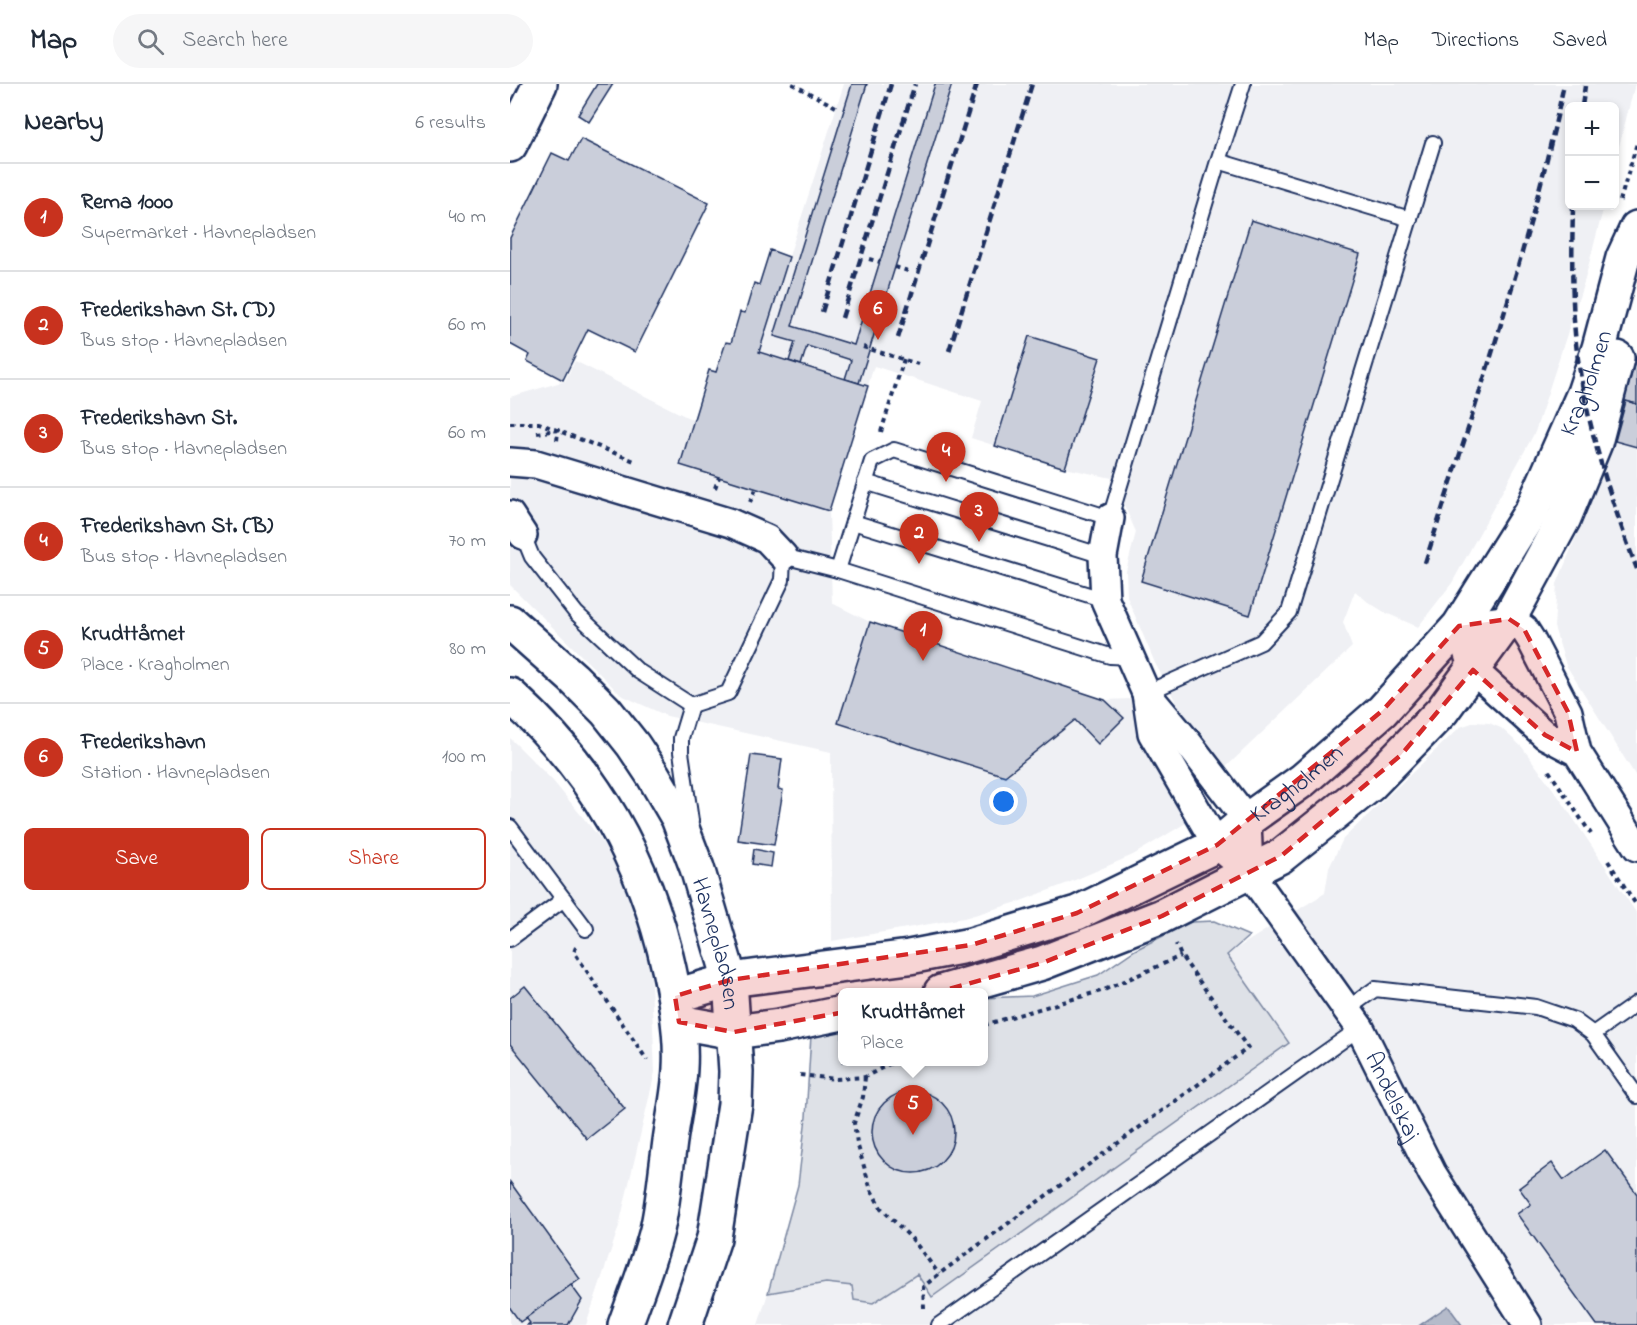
<!DOCTYPE html>
<html lang="en">
<head>
<meta charset="utf-8">
<style>
  :root { --surface:#fff; --page:#f6f6f7; --text:#1f2937; --muted:#747a83; --line:#e0e1e3; --accent:#c8321e }
  body { margin:0; font-family:"Indie Flower",sans-serif; background:var(--page); color:var(--text) }
  .controls { position:absolute; right:18px; top:18px; display:grid; overflow:hidden; border-radius:9px; box-shadow:0 3px 9px #0003 }
  .controls button { width:54px; height:54px; display:grid; place-items:center; padding:0; border:0; border-bottom:2px solid var(--line); background:var(--surface); color:var(--text); font:30px sans-serif }
  .you { position:absolute; left:494px; top:718px; width:21px; height:21px; margin:-15px; border:4px solid #fff; border-radius:50%; background:#1a73e8; box-shadow:0 0 0 9px #1a73e833 }
  .badge { display:grid; place-items:center; width:39px; height:39px; border-radius:50%; background:var(--accent); color:#fff; font-size:20px; font-weight:700 }
  .pin { position:absolute; translate:-50% -50px; filter:drop-shadow(0 2px 3px #0008) }
  .pin::after { content:''; position:absolute; top:32px; width:21px; height:18px; background:inherit; clip-path:polygon(0 0,100% 0,50% 100%) }
  .popup { position:absolute; left:328px; top:904px; width:150px; height:78px; box-sizing:border-box; display:grid; place-content:center; border-radius:9px; background:var(--surface); filter:drop-shadow(0 2px 4px #0005); font-size:20px; white-space:nowrap; color:var(--muted) }
  .popup b { font-size:22px; color:var(--text) }
  .popup::after { content:''; position:absolute; left:50%; top:100%; margin-left:-12px; border:12px solid transparent; border-top-color:var(--surface) }
  .list { margin:0; padding:0; list-style:none }
  h2 { display:flex; justify-content:space-between; align-items:center; height:78px; margin:0; padding:0 24px; font-size:26px }
  h2 small { font-size:20px; font-weight:400; color:var(--muted) }
  .list li { display:grid; grid-template-columns:39px 1fr auto; gap:18px; align-items:center; box-sizing:border-box; height:108px; padding:0 24px; border-top:2px solid var(--line) }
  .list b { display:block; font-size:22px; white-space:nowrap }
  .list p { margin:0; font-size:20px; white-space:nowrap; color:var(--muted) }
  .list em { font-size:20px; font-style:normal; color:var(--muted) }
  .actions { display:flex; gap:12px; padding:18px 24px }
  .actions a { flex:1; padding:14px 0; border:2px solid var(--accent); border-radius:9px; text-align:center; font-size:21px; color:var(--accent) }
  .actions .main { background:var(--accent); color:#fff }
  .icon { flex:none; width:33px; height:33px; fill:none; stroke:currentColor; stroke-width:2; stroke-linecap:round; stroke-linejoin:round }
  .map { position:relative; flex:none; width:1127px; height:1241px; overflow:hidden }
  header { display:flex; align-items:center; gap:36px; box-sizing:border-box; height:84px; padding:0 30px; background:var(--surface); border-bottom:2px solid var(--line) }
  header strong { font-size:28px }
  nav { display:flex; gap:33px; margin-inline-start:auto; font-size:21px }
  .search { width:420px; height:54px; background:var(--page); display:flex; align-items:center; gap:15px; box-sizing:border-box; padding:0 21px; border-radius:33px; color:var(--muted); font-size:22px }
  main { display:flex }
  aside { flex:1; background:var(--surface) }
  .map>svg:first-child { display:block }
  .built { fill:#eff0f4 }
  .green { fill:#dee1e7; stroke:#7c88a2; stroke-width:1.5 }
  .water { fill:#b5bbca; stroke:#77839f; stroke-width:1.5 }
  .building { fill:#caceda; stroke:#1b2f5e; stroke-width:1.5 }
  .lines { fill:none; stroke-linecap:round; stroke-linejoin:round }
  .service-casing { stroke:#1b2f5e; stroke-width:18 }
  .minor-casing { stroke:#1b2f5e; stroke-width:32 }
  .tertiary-casing { stroke:#1b2f5e; stroke-width:38 }
  .primary-casing { stroke:#1b2f5e; stroke-width:38 }
  .path { stroke:#1b2f5e; stroke-width:4; stroke-dasharray:4.5 4.5; stroke-linecap:butt }
  .service { stroke:#fff; stroke-width:14 }
  .minor { stroke:#fff; stroke-width:27 }
  .tertiary { stroke:#fff; stroke-width:33 }
  .primary { stroke:#fff; stroke-width:33 }
  .rail { stroke:#1b2f5e; stroke-width:4.5; stroke-dasharray:9 4.5; stroke-linecap:butt }
  .marked { fill:#d62828; fill-opacity:0.2; stroke:#d62828; stroke-width:4.5; stroke-dasharray:12 8; stroke-linejoin:round }
  .labels { text-anchor:middle; stroke-width:4.5; stroke-linejoin:round; paint-order:stroke }
  .street-label { font-size:24px; fill:#1b2f5e; stroke:#fff }
</style>
</head>
<body>
<header>
<strong>Map</strong>
<div class="search"><svg class="icon" aria-label="search" viewBox="0 0 24 24"><circle cx="10" cy="10" r="6"/><path d="M15 15l6 6"/></svg>Search here</div>
<nav><a>Map</a><a>Directions</a><a>Saved</a></nav>
</header>
<main>
<aside>
<h2>Nearby<small>6 results</small></h2>
<ul class="list">
<li><span class="badge">1</span><div><b>Rema 1000</b><p>Supermarket · Havnepladsen</p></div><em>40 m</em></li>
<li><span class="badge">2</span><div><b>Frederikshavn St. (D)</b><p>Bus stop · Havnepladsen</p></div><em>60 m</em></li>
<li><span class="badge">3</span><div><b>Frederikshavn St.</b><p>Bus stop · Havnepladsen</p></div><em>60 m</em></li>
<li><span class="badge">4</span><div><b>Frederikshavn St. (B)</b><p>Bus stop · Havnepladsen</p></div><em>70 m</em></li>
<li><span class="badge">5</span><div><b>Krudttårnet</b><p>Place · Kragholmen</p></div><em>80 m</em></li>
<li><span class="badge">6</span><div><b>Frederikshavn</b><p>Station · Havnepladsen</p></div><em>100 m</em></li>
</ul>
<div class="actions"><a class="main">Save</a><a>Share</a></div>
</aside>
<div class="map">
<svg width="1127" height="1241" viewBox="0 0 1127 1241">
  <rect width="100%" height="100%" fill="#fff"/>
  <filter id="ink" filterUnits="userSpaceOnUse"><feTurbulence type="fractalNoise" baseFrequency=".0167" numOctaves="2"/><feDisplacementMap in="SourceGraphic" scale="12" xChannelSelector="R" yChannelSelector="G"/><feConvolveMatrix kernelMatrix="1 2 1 2 8 2 1 2 1" color-interpolation-filters="sRGB"/></filter>
  <g filter="url(#ink)">
    <!-- built -->
    <g class="built">
      <path d="M 334,0 L 1125,0 L 1105,78 L 1104,22 L 1060,22 L 1060,122 L 1094,122 L 1075,195 L 1025,348 L 942,499 L 908,543 L 876,529 L 858,518 L 845,507 L 833,538 L 842,563 L 715,684 L 673,631 L 645,579 L 617,513 L 616,487 L 626,448 L 602,394 L 555,384 L 461,354 L 472,317 L 364,282 L 319,427 L 322,519 L 360,538 L 595,616 L 621,615 L 673,719 L 676,739 L 623,771 L 558,799 L 508,818 L 454,834 L 322,857 L 321,668 L 157,632 L 111,611 L 0,501 L 0,313 L 55,297 L 65,277 L 183,336 L 199,286 L 206,288 L 216,258 L 221,259 L 230,228 L 235,229 L 244,199 L 249,200 L 260,166 L 279,172 Z"/>
      <path d="M 1127,270 L 1127,694 L 1056,581 L 1044,543 L 1047,500 L 1102,363 Z"/>
      <path d="M 965,638 L 979,639 L 991,644 L 1012,663 L 1051,716 L 1127,830 L 1127,1241 L 952,1241 L 938,1222 L 912,1241 L 248,1241 L 258,1209 L 316,1199 L 343,1202 L 363,1219 L 407,1190 L 422,1213 L 779,959 L 716,871 L 815,809 L 819,784 L 833,755 L 950,643 Z"/>
      <path d="M 0,654 L 43,697 L 89,753 L 114,797 L 131,845 L 140,877 L 145,988 L 109,1142 L 76,1241 L 0,1241 Z"/>
    </g>
    <!-- green -->
    <path class="green" d="M 704,837 L 739,852 L 717,871 L 779,959 L 422,1213 L 407,1190 L 363,1219 L 344,1216 L 342,1202 L 316,1199 L 258,1209 L 288,1101 L 296,1033 L 301,951 L 332,944 L 332,978 L 474,978 L 474,914 L 522,912 L 588,891 L 625,866 L 681,838 Z"/>
    <!-- water -->
    <path class="water" d="M 938,1222 L 952,1241 L 910,1241 Z"/>
    <!-- building -->
    <g class="building">
      <path d="M 87,0 L 103,0 L 79,38 L 68,31 Z"/>
      <path d="M 342,0 L 357,0 L 282,242 L 344,261 L 425,0 L 442,0 L 349,299 L 335,295 L 341,276 L 297,262 L 291,281 L 279,277 L 285,258 L 264,252 Z"/>
      <path d="M 71,55 L 199,119 L 125,268 L 78,245 L 53,296 L 17,277 L 20,271 L 0,260 L 0,154 L 42,69 L 59,77 Z"/>
      <path d="M 741,136 L 850,170 L 740,531 L 631,497 Z"/>
      <path d="M 260,166 L 279,173 L 249,268 L 358,302 L 319,427 L 170,381 L 199,286 L 206,288 L 216,258 L 221,259 L 230,228 L 235,229 L 244,199 L 249,201 Z"/>
      <path d="M 519,252 L 590,274 L 555,384 L 485,362 Z"/>
      <path d="M 1127,270 L 1127,320 L 1114,317 Z"/>
      <path d="M 1116,317 L 1127,320 L 1127,363 L 1105,357 Z"/>
      <path d="M 360,538 L 595,616 L 614,634 L 588,660 L 565,636 L 495,692 L 328,639 Z"/>
      <path d="M 241,671 L 272,675 L 268,705 L 273,706 L 264,761 L 228,756 Z"/>
      <path d="M 244,765 L 263,769 L 261,783 L 242,780 Z"/>
      <path d="M 15,902 L 115,1025 L 77,1055 L 0,960 L 0,914 Z"/>
      <circle cx="403" cy="1048" r="41"/>
      <path d="M 1095,1066 L 1127,1110 L 1127,1241 L 1087,1241 L 1007,1130 L 1021,1120 L 1009,1104 L 1042,1079 L 1054,1096 Z"/>
      <path d="M 0,1098 L 70,1195 L 10,1238 L 0,1224 Z"/>
      <path d="M 61,1201 L 72,1216 L 58,1241 L 17,1241 L 20,1239 L 16,1234 Z"/>
    </g>
    <g class="lines">
      <defs>
        <g id="service">
          <path d="M 708,77 L 900,135"/>
          <path d="M 355,398 L 593,472"/>
          <path d="M 343,438 L 595,516"/>
          <path d="M 13,451 L 22,473 L 66,529 L 128,587 L 181,621 L 218,609 L 272,496 L 273,472 L 328,486 L 600,572 L 621,573"/>
          <path d="M 328,486 L 362,377 L 384,366 L 600,434 L 708,77 L 733,0"/>
          <path d="M 636,609 L 751,558 L 779,528 L 923,59"/>
          <path d="M 181,737 L 171,668 L 171,654 L 181,621"/>
          <path d="M 0,743 L 76,845"/>
          <path d="M 0,855 L 54,815"/>
          <path d="M 837,925 L 865,905 L 1026,923 L 1064,936 L 1083,950 L 1127,1012"/>
          <path d="M 1083,950 L 1127,919"/>
          <path d="M 429,1241 L 850,944"/>
        </g>
        <g id="minor">
          <path d="M 0,378 L 26,380 L 221,439 L 257,455 L 273,472"/>
          <path d="M 0,431 L 13,451"/>
          <path id="s1" d="M 600,434 L 593,472 L 595,516 L 636,609 L 642,649 L 707,761 L 739,788 L 850,944 L 922,1089 L 1018,1241"/>
          <path d="M 636,609 L 678,659 L 737,736 L 739,788"/>
          <path d="M 1067,668 L 1035,651 L 963,586 L 949,542 L 999,535 L 1014,545 L 1021,556 L 1058,628 L 1067,668 L 1127,763"/>
        </g>
        <g id="tertiary">
          <path d="M 431,908 L 532,879 L 652,832 L 771,772 L 860,701 L 932,627 L 999,535 L 1054,434 L 1085,359 L 1107,274"/>
          <path id="s2" d="M 165,912 L 220,896 L 399,873 L 461,861 L 567,829 L 707,761 L 737,736 L 793,696 L 872,627 L 949,542 L 1022,426 L 1074,309 L 1089,264 L 1113,174 L 1127,144"/>
          <path d="M 169,938 L 224,948 L 269,942 L 332,929"/>
        </g>
        <g id="primary">
          <path d="M 0,61 L 30,0"/>
          <path id="s3" d="M 0,538 L 63,594 L 96,627 L 123,661 L 143,691 L 168,734 L 187,784 L 220,896 L 226,987 L 225,1020 L 204,1154 L 175,1241"/>
          <path d="M 0,611 C 84,686 135,775 159,885 C 166,917 172,951 170,984 C 169,1011 162,1038 159,1065 C 155,1092 153,1120 147,1146 C 139,1178 126,1210 115,1241"/>
        </g>
      </defs>
      <!-- service casing -->
      <use href="#service" class="service-casing"/>
      <!-- minor casing -->
      <use href="#minor" class="minor-casing"/>
      <!-- tertiary casing -->
      <use href="#tertiary" class="tertiary-casing"/>
      <!-- primary casing -->
      <use href="#primary" class="primary-casing"/>
      <!-- path -->
      <g class="path">
        <path d="M 282,0 L 326,23"/>
        <path d="M 1110,117 L 1127,59"/>
        <path d="M 359,175 L 370,178"/>
        <path d="M 385,183 L 398,187"/>
        <path d="M 353,263 L 408,280"/>
        <path d="M 0,339 L 29,339 L 127,378"/>
        <path d="M 371,348 L 394,275"/>
        <path d="M 27,349 L 48,346 L 47,357"/>
        <path d="M 205,404 L 209,393"/>
        <path d="M 240,418 L 246,405"/>
        <path d="M 1039,687 L 1081,750"/>
        <path d="M 1098,777 L 1127,822"/>
        <path d="M 66,863 L 64,868 L 137,976"/>
        <path d="M 474,941 L 594,906 L 671,872"/>
        <path d="M 290,991 L 326,995 L 355,993 L 383,978"/>
        <path d="M 355,993 L 353,1013 L 344,1039 L 347,1059 L 361,1106 L 371,1124 L 403,1156 L 429,1190"/>
        <path d="M 414,1224 L 413,1203 L 429,1190 L 738,964 L 671,872 L 666,860"/>
      </g>
      <!-- service -->
      <use href="#service" class="service"/>
      <!-- minor -->
      <use href="#minor" class="minor"/>
      <!-- tertiary -->
      <use href="#tertiary" class="tertiary"/>
      <!-- primary -->
      <use href="#primary" class="primary"/>
      <!-- rail -->
      <g class="rail">
        <path d="M 1072,22 L 1075,2"/>
        <path d="M 1063,122 C 1062,170 1061,220 1067,268 C 1077,343 1100,414 1127,485"/>
        <path d="M 312,228 L 381,0"/>
        <path d="M 332,234 L 405,0"/>
        <path d="M 388,254 L 467,0"/>
        <path d="M 439,267 L 522,0"/>
        <path d="M 915,479 C 965,321 1020,163 1054,0"/>
      </g>
    </g>
  </g>
  <!-- marked area -->
  <path class="marked" d="M 999,535 L 1014,545 L 1058,628 L 1067,668 L 1035,651 L 963,586 L 891,671 L 771,772 L 652,832 L 532,879 L 396,917 L 224,948 L 169,938 L 165,912 L 220,896 L 461,861 L 567,829 L 707,761 L 872,627 L 949,542 Z"/>
  <g class="labels">
    <!-- street labels -->
    <g class="street-label">
      <text dy="8" stroke="none"><textPath href="#s2" startOffset="1170">Kragholmen</textPath></text>
      <text dy="8" stroke="none"><textPath href="#s2" startOffset="668">Kragholmen</textPath></text>
      <text dy="8" stroke="none"><textPath href="#s3" startOffset="392">Havnepladsen</textPath></text>
      <text dy="8" stroke="none"><textPath href="#s1" startOffset="663">Andelskaj</textPath></text>
    </g>
  </g>
</svg>
<div class="controls">
<button>+</button>
<button>−</button>
</div>
<div class="you"></div>
<div class="pin badge" style="left:413px;top:577px">1</div>
<div class="pin badge" style="left:409px;top:480px">2</div>
<div class="pin badge" style="left:469px;top:458px">3</div>
<div class="pin badge" style="left:436px;top:398px">4</div>
<div class="pin badge" style="left:403px;top:1051px">5</div>
<div class="popup"><b>Krudttårnet</b>Place</div>
<div class="pin badge" style="left:368px;top:256px">6</div>
</div>
</main>
</body>
</html>
